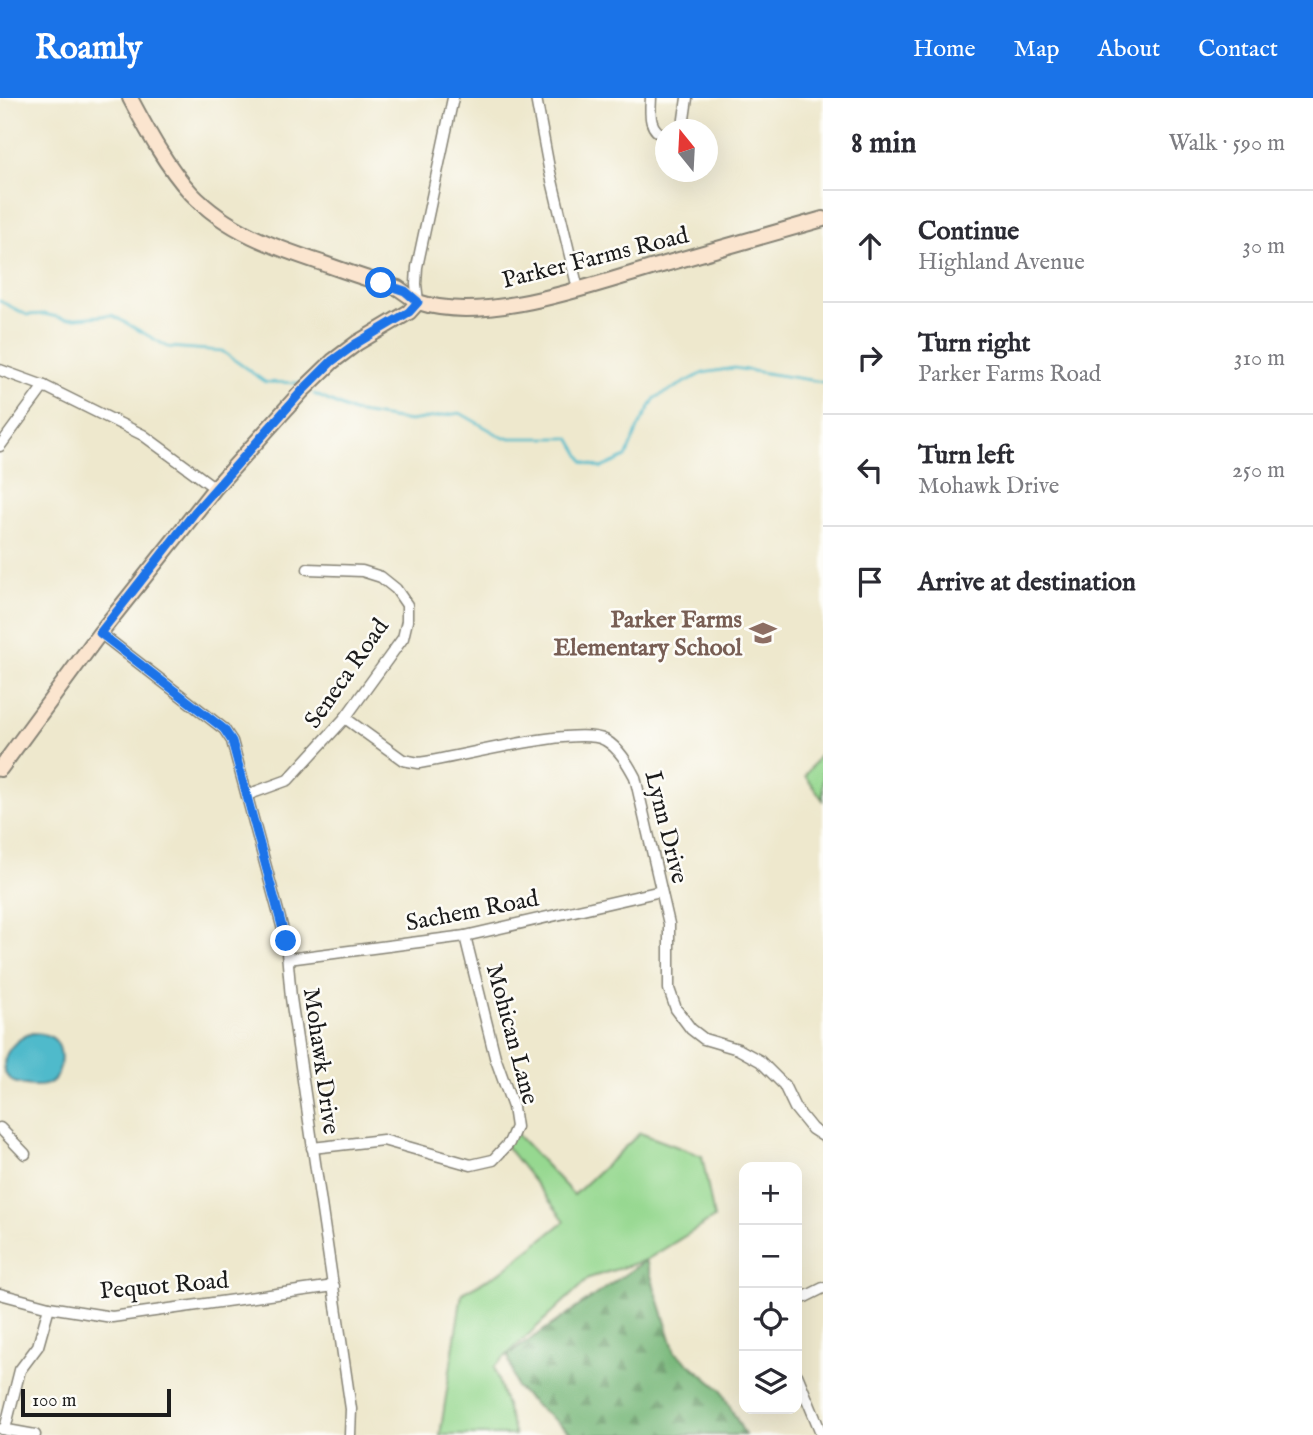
<!DOCTYPE html>
<html lang="en">
<head>
<meta charset="utf-8">
<style>
  :root { --surface:#fff; --page:#f7f7f7; --text:#2b2b33; --muted:#7c7c81; --line:#e1e1e2; --accent:#1a73e8 }
  body { margin:0; font-family:"IM FELL English",serif; background:var(--page); color:var(--text) }
  .controls { position:absolute; right:21px; bottom:21px; display:grid; overflow:hidden; border-radius:14px; box-shadow:0 7px 28px #0002 }
  .controls button { width:63px; height:63px; display:grid; place-items:center; padding:0; border:0; border-bottom:2px solid var(--line); background:var(--surface); color:var(--text); font:35px sans-serif }
  .compass { position:absolute; left:655px; top:21px; width:63px; height:63px; border-radius:50%; background:var(--surface); box-shadow:0 7px 28px #0002; rotate:342deg }
  .scale { position:absolute; left:21px; bottom:18px; width:150px; box-sizing:border-box; padding-left:7px; border:4px solid #1c1c1c; border-top:0; font-size:19px; line-height:24px; white-space:nowrap; color:#1c1c1c; -webkit-text-stroke:5px #fdfcf7; paint-order:stroke }
  .stop { position:absolute; width:21px; height:21px; margin:-16px; border:5px solid #1a73e8; border-radius:50%; background:#fff }
  .stop.end { background:#1a73e8; border-color:#fff; box-shadow:0 2px 7px #0008 }
  .list { margin:0; padding:0; list-style:none }
  h2 { display:flex; justify-content:space-between; align-items:center; height:91px; margin:0; padding:0 28px; font-size:30px }
  h2 small { font-size:23px; font-weight:400; color:var(--muted) }
  .list li { display:grid; grid-template-columns:46px 1fr auto; gap:21px; align-items:center; box-sizing:border-box; height:112px; padding:0 28px; border-top:2px solid var(--line) }
  .list b { display:block; font-size:26px; white-space:nowrap }
  .list p { margin:0; font-size:23px; white-space:nowrap; color:var(--muted) }
  .list em { font-size:23px; font-style:normal; color:var(--muted) }
  .icon { flex:none; width:38px; height:38px; fill:none; stroke:currentColor; stroke-width:2; stroke-linecap:round; stroke-linejoin:round }
  .map { position:relative; flex:none; width:823px; height:1337px; overflow:hidden }
  header { display:flex; align-items:center; gap:42px; box-sizing:border-box; height:98px; padding:0 35px; background:var(--accent); color:#fff }
  header strong { font-size:33px }
  nav { display:flex; gap:38px; margin-inline-start:auto; font-size:24px }
  main { display:flex }
  aside { flex:1; background:var(--surface) }
  .map>svg:first-child { display:block }
  .green { fill:#96d890; stroke:#597a56; stroke-width:2 }
  .forest { fill:url(#forest-firs); stroke:#4a6a4b; stroke-width:2 }
  .water { fill:#4fbacb; stroke:#366b74; stroke-width:2 }
  .lines { fill:none; stroke-linecap:round; stroke-linejoin:round }
  .stream { stroke:#4fbacb; stroke-width:2.5 }
  .street-casing { stroke:#858274; stroke-width:13 }
  .secondary-casing { stroke:#858274; stroke-width:18 }
  .street { stroke:#fff; stroke-width:10 }
  .secondary { stroke:#fbe5cf; stroke-width:14 }
  .route { stroke:#1a73e8; stroke-width:9 }
  .labels { text-anchor:middle; stroke-width:5; stroke-linejoin:round; paint-order:stroke }
  .street-label { font-size:24px; fill:#1c1c1c; stroke:#fdfcf7 }
  .education-label { font-size:24px; font-weight:bold; fill:#785e54; stroke:#fdfcf7; text-anchor:end }
</style>
</head>
<body>
<header>
<strong>Roamly</strong>
<nav><a>Home</a><a>Map</a><a>About</a><a>Contact</a></nav>
</header>
<main>
<div class="map">
<svg width="823" height="1337" viewBox="0 0 823 1337">
  <defs>
    <pattern id="forest-firs" width="22" height="20" patternUnits="userSpaceOnUse" patternTransform="scale(1.75)"><rect width="22" height="20" fill="#78b87a"/><path d="M5 1l3.5 6h-7zM16 11l3.5 6h-7z" fill="#629563"/></pattern>
  </defs>
  <rect width="100%" height="100%" fill="#fdfcf7"/>
  <filter id="ink" filterUnits="userSpaceOnUse"><feTurbulence type="fractalNoise" baseFrequency=".0143" numOctaves="2"/><feDisplacementMap in="SourceGraphic" scale="14" xChannelSelector="R" yChannelSelector="G"/><feConvolveMatrix kernelMatrix="1 2 1 2 8 2 1 2 1" color-interpolation-filters="sRGB"/></filter>
  <filter id="wash" filterUnits="userSpaceOnUse"><feTurbulence type="fractalNoise" baseFrequency=".00686" numOctaves="4" result="noise"/><feDisplacementMap in="SourceGraphic" scale="28" xChannelSelector="R" yChannelSelector="G"/><feGaussianBlur stdDeviation="1.57" result="paint"/><feColorMatrix in="noise" values="0 0 0 0 0 0 0 0 0 0 0 0 0 0 0 0 0 1.4 0 .05"/><feComposite in="paint" operator="in"/></filter>
  <g filter="url(#wash)">
    <rect width="100%" height="100%" fill="#eee8cd"/>
    <!-- green -->
    <g class="green">
      <path d="M 823,652 L 823,702 L 805,678 Z"/>
      <path d="M 511,1030 L 574,1097 L 640,1035 L 702,1058 L 714,1120 L 646,1162 L 589,1180 L 494,1269 L 515,1337 L 440,1337 L 462,1195 L 502,1173 L 565,1123 L 503,1044 Z"/>
    </g>
    <!-- forest -->
    <path class="forest" d="M 646,1162 L 675,1254 L 721,1292 L 745,1337 L 574,1337 L 535,1307 L 516,1289 L 508,1257 Z"/>
    <!-- water -->
    <path class="water" d="M 32,935 C 40,935 53,937 57,945 C 64,956 61,978 50,985 C 41,990 26,988 17,985 C 11,984 8,980 5,975 C 0,955 16,941 32,935 Z"/>
    <g class="lines">
      <!-- stream -->
      <g class="stream">
        <path d="M 0,203 L 27,217 L 44,216 L 66,221 L 112,217 L 168,249 L 222,253 L 265,284 L 301,285"/>
        <path d="M 314,296 L 353,314 L 410,323 L 460,315 L 504,340 L 570,340 L 584,364 L 601,370 L 626,359 L 639,328 L 655,300 L 703,275 L 734,270 L 823,284"/>
      </g>
    </g>
  </g>
  <g filter="url(#ink)">
    <g class="lines">
      <defs>
        <g id="street">
          <path d="M 536,0 L 549,70 L 578,191"/>
          <path d="M 651,0 C 650,15 648,33 666,38"/>
          <path d="M 680,32 L 683,28 L 687,0"/>
          <path d="M 418,204 L 416,186 L 417,169 L 453,0"/>
          <path d="M 0,272 L 44,288 L 143,337 L 215,390"/>
          <path d="M 0,348 L 44,288"/>
          <path d="M 100,535 L 224,631 L 232,643 L 286,843 L 291,900 L 351,1311 L 350,1337"/>
          <path d="M 345,620 L 403,662 L 419,665 C 457,660 577,627 605,642 C 619,650 628,666 635,679 L 669,826 L 669,891 L 676,911 L 691,931 L 704,941 L 738,951 L 760,963 L 784,987 L 795,1010 L 812,1031 L 823,1038"/>
          <path d="M 247,697 L 288,682 L 345,620 L 403,540 L 407,523 L 407,507 L 396,491 L 381,479 L 362,473 L 308,471"/>
          <path d="M 288,861 L 465,838 L 661,793"/>
          <path d="M 0,1030 L 25,1056"/>
          <path d="M 312,1050 L 383,1042 L 471,1067 L 493,1062 L 509,1045 L 516,1029 L 513,1009 L 495,959 L 465,838"/>
          <path d="M 0,1196 L 49,1209 L 112,1219 L 334,1188"/>
          <path d="M 797,1203 L 823,1190"/>
          <path d="M 797,1277 L 822,1337"/>
          <path d="M 2,1331 L 35,1337"/>
          <path d="M 5,1331 L 20,1272 L 38,1248 L 49,1209"/>
        </g>
        <g id="secondary">
          <path d="M 130,0 C 147,32 166,68 191,95 C 227,133 274,149 322,165 C 347,174 373,183 398,190 L 418,204"/>
          <path d="M 0,671 L 100,535 L 215,390 L 302,293 L 333,263 L 357,245 L 409,214 L 418,204 C 485,227 592,187 658,168 C 713,152 768,137 823,121"/>
        </g>
      </defs>
      <!-- street casing -->
      <use href="#street" class="street-casing"/>
      <!-- secondary casing -->
      <use href="#secondary" class="secondary-casing"/>
      <!-- street -->
      <use href="#street" class="street"/>
      <!-- secondary -->
      <use href="#secondary" class="secondary"/>
    </g>
  </g>
  <g class="lines" filter="url(#ink)">
    <!-- route -->
    <path class="route" d="M 286,843 L 232,643 L 224,631 L 100,535 L 195,414 L 302,293 L 332,263 L 357,245 L 409,214 L 418,204 L 405,193 L 381,185"/>
  </g>
  <!-- icons -->
  <defs>
    <symbol id="school-bare" viewBox="-9 -9 18 18"><path d="M0-5L7-2L0 1L-7-2ZM-4 1L0 2.5L4 1V4Q0 6-4 4Z" fill="#8d6e63" stroke="#fdfcf7" stroke-width="2.5" paint-order="stroke"/></symbol>
  </defs>
  <g fill-rule="evenodd">
    <use href="#school-bare" x="744" y="516" width="38" height="38"/>
  </g>
  <g class="labels">
    <!-- street labels -->
    <g class="street-label">
      <text transform="translate(595 159) rotate(-14)" y="8">Parker Farms Road</text>
      <text transform="translate(346 575) rotate(-55)" y="8">Seneca Road</text>
      <text transform="translate(667 729) rotate(76)" y="8">Lynn Drive</text>
      <text transform="translate(472 812) rotate(-11)" y="8">Sachem Road</text>
      <text transform="translate(513 936) rotate(75)" y="8">Mohican Lane</text>
      <text transform="translate(322 963) rotate(82)" y="8">Mohawk Drive</text>
      <text transform="translate(164 1187) rotate(-5)" y="8">Pequot Road</text>
    </g>
    <!-- education labels -->
    <g class="education-label">
      <text x="742" y="529">Parker Farms<tspan x="742" dy="28">Elementary School</tspan></text>
    </g>
  </g>
</svg>
<div class="controls">
<button>+</button>
<button>−</button>
<button><svg class="icon" aria-label="locate" viewBox="0 0 24 24"><circle cx="12" cy="12" r="6"/><path d="M12 2v4M12 18v4M2 12h4M18 12h4"/></svg></button>
<button><svg class="icon" aria-label="layers" viewBox="0 0 24 24"><path d="M12 4l9 5-9 5-9-5zM3 14l9 5 9-5"/></svg></button>
</div>
<svg class="compass" viewBox="-18 -18 36 36"><path d="M0-13l5 13h-10z" fill="#e53935"/><path d="M0 13l5-13h-10z" fill="#7c7c81"/></svg>
<div class="scale">100 m</div>
<div class="stop" style="left:381px;top:185px"></div>
<div class="stop end" style="left:286px;top:843px"></div>
</div>
<aside>
<h2>8 min<small>Walk · 590 m</small></h2>
<ul class="list">
<li><svg class="icon" aria-label="ahead" viewBox="0 0 24 24"><path d="M12 20V5M6 11l6-6 6 6"/></svg><div><b>Continue</b><p>Highland Avenue</p></div><em>30 m</em></li>
<li><svg class="icon" aria-label="right" viewBox="0 0 24 24"><path d="M7 20v-9h11M14 6l5 5-5 5"/></svg><div><b>Turn right</b><p>Parker Farms Road</p></div><em>310 m</em></li>
<li><svg class="icon" aria-label="left" viewBox="0 0 24 24"><path d="M17 20v-9H6M10 6l-5 5 5 5"/></svg><div><b>Turn left</b><p>Mohawk Drive</p></div><em>250 m</em></li>
<li><svg class="icon" aria-label="arrive" viewBox="0 0 24 24"><path d="M6 21V4h12l-3 4 3 4H6"/></svg><div><b>Arrive at destination</b></div></li>
</ul>
</aside>
</main>
</body>
</html>
